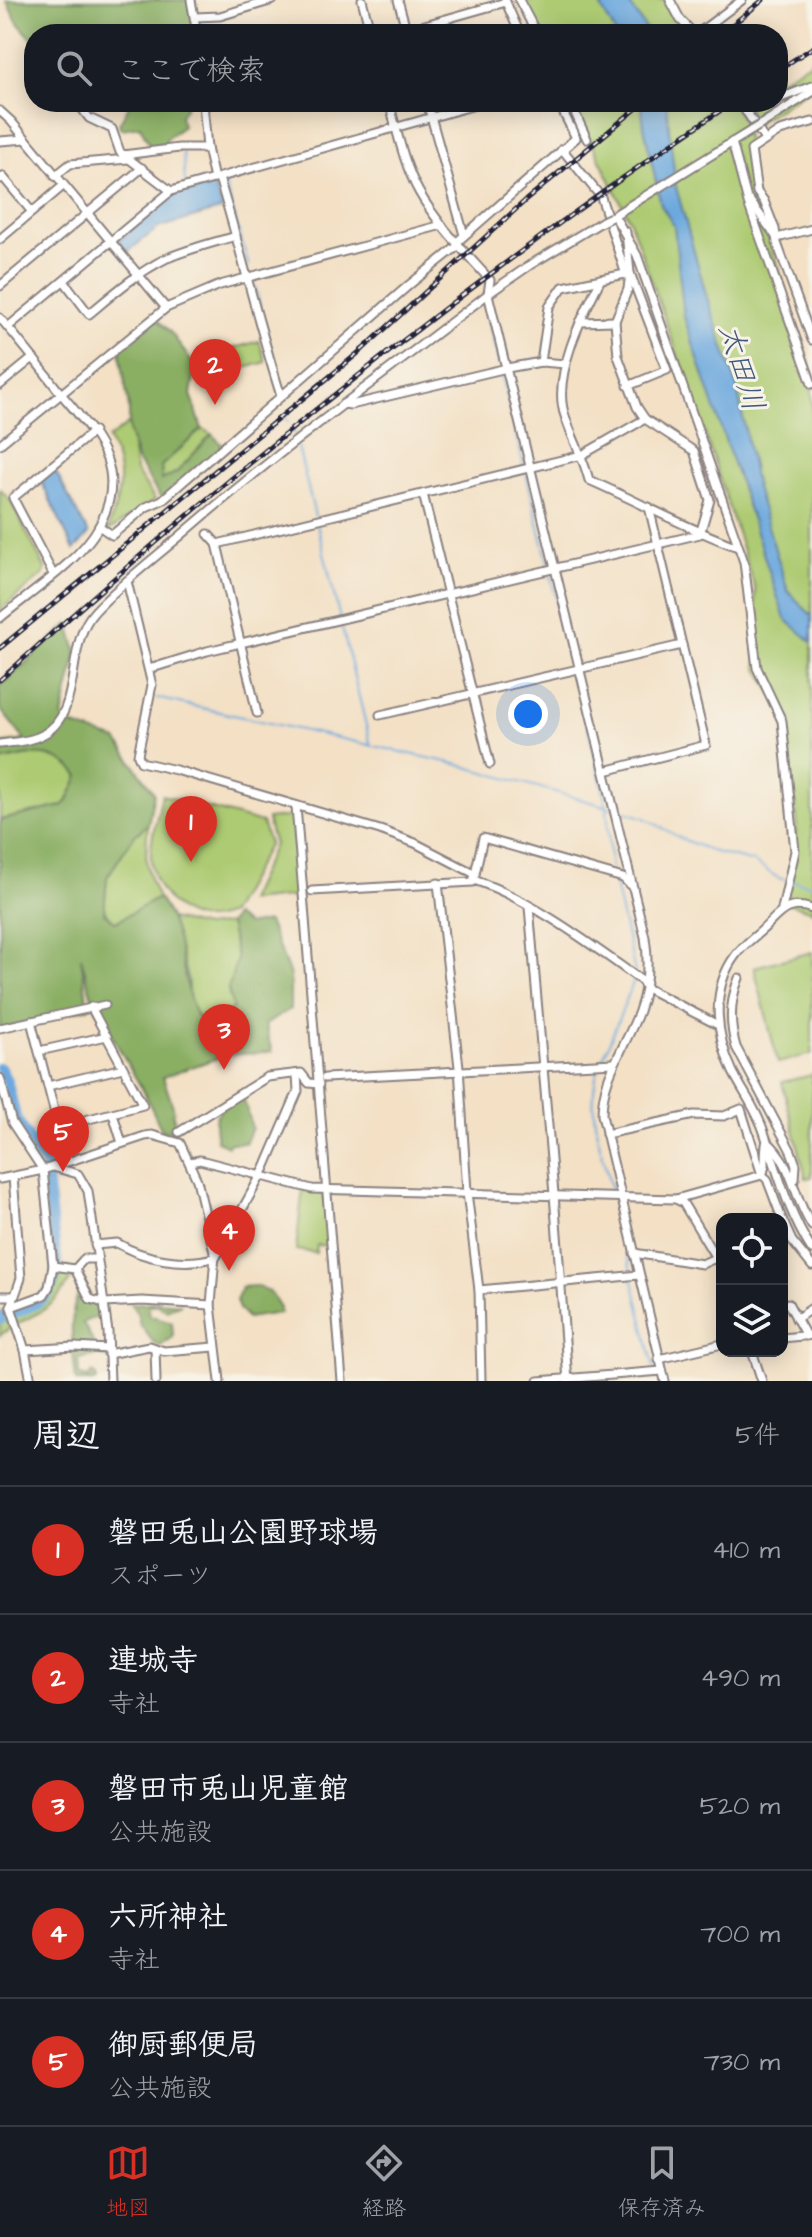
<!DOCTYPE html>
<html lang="ja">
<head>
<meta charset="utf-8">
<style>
  :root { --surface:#171b24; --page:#242831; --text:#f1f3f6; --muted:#9ea1a6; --line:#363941; --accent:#d93025 }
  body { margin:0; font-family:"Architects Daughter","Klee One",sans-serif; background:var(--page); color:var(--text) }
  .controls { position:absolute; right:24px; bottom:24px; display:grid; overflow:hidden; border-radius:16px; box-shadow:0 4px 20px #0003 }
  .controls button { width:72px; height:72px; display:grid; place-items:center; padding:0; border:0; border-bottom:2px solid var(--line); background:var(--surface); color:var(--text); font:40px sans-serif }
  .you { position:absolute; left:528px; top:714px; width:28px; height:28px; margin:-20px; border:6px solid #fff; border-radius:50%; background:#1a73e8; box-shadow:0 0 0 12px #1a73e833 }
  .badge { display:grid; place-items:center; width:52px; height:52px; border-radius:50%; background:var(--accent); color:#fff; font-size:26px; font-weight:700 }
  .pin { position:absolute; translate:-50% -66px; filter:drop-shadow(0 2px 4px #0008) }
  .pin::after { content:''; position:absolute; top:42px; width:28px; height:24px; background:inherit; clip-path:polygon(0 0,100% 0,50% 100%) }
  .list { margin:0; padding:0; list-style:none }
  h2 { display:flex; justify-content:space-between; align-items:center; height:104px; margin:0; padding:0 32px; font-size:34px }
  h2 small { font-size:26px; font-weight:400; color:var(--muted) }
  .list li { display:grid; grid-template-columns:52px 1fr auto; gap:24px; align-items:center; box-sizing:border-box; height:128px; padding:0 32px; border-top:2px solid var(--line) }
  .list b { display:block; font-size:30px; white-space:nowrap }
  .list p { margin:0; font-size:26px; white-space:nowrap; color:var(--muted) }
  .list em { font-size:26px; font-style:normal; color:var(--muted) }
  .icon { flex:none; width:44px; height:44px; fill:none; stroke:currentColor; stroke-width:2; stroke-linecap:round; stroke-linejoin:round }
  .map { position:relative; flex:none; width:812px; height:1381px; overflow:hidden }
  .search { position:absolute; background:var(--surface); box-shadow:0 4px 20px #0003; left:24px; right:24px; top:24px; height:88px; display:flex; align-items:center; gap:20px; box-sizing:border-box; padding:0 28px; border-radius:32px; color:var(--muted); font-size:30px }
  .sheet { height:744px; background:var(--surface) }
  nav { display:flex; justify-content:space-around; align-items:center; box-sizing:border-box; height:112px; border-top:2px solid var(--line); background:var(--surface); font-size:22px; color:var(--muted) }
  nav a { display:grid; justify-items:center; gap:4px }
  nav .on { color:var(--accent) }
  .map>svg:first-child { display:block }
  .green { fill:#adcb72; stroke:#687656; stroke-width:2 }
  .forest { fill:#8aaf64; stroke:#566850; stroke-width:2 }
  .water { fill:#6da9de; stroke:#48668c; stroke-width:2 }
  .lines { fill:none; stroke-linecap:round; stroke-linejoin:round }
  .stream { stroke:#6da9de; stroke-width:2 }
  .river { stroke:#6da9de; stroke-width:11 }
  .minor-casing { stroke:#8a8180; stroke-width:11 }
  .minor { stroke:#fff; stroke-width:7 }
  .rail-casing { stroke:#22223b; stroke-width:5 }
  .rail { stroke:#f7f3e8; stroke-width:2; stroke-dasharray:6; stroke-linecap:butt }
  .minor-bridge-casing { stroke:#8a8180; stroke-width:11; stroke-linecap:butt }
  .minor-bridge { stroke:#fff; stroke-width:7 }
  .labels { text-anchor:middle; stroke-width:6; stroke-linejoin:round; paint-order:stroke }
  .water-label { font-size:30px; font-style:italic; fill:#40587c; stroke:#f7f3e8 }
</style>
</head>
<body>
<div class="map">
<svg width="812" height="1381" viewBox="0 0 812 1381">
  <rect width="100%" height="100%" fill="#f7f3e8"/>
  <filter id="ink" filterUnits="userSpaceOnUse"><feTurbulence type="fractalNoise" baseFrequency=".0125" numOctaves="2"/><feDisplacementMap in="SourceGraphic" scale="16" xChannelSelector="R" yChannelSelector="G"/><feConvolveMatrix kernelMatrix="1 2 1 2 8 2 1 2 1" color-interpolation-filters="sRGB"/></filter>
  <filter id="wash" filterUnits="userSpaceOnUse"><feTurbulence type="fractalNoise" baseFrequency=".006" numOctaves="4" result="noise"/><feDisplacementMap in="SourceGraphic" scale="32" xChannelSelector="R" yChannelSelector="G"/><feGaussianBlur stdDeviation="1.8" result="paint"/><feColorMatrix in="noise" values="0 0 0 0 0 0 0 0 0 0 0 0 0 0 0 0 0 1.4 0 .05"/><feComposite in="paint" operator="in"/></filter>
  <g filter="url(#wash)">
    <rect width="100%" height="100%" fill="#f3e0c5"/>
    <!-- green -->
    <g class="green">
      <path d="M 523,0 L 667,0 L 688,34 L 539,34 Z"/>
      <path d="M 812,60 L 812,87 L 756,123 L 743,102 L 778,102 L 778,81 Z"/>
      <path d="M 572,102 L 732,102 L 744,124 L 753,189 L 812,373 L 812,911 L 784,902 L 793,861 L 797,819 L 783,710 L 757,668 L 755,588 L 701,421 L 630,221 Z"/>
      <path d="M 259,341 L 266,362 L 231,372 L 203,372 L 195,359 Z"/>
      <path d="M 129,423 L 136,471 L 155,500 L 112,529 L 108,529 C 120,495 126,472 108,439 Z"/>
      <path d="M 202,429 L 212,434 L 177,472 L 162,481 L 161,466 Z"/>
      <path d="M 0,489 L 10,500 L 45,568 L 44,574 L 0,610 Z"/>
      <path d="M 39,753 L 67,762 L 79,776 L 67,802 L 62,806 L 0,820 L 0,761 Z"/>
      <path d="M 162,795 L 262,823 L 269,844 L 230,914 C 223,916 213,920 205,919 C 176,917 152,887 151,858 C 150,837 158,816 162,795 Z"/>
      <path d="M 292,816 L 298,896 L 248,901 L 274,845 L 267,819 Z"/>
      <path d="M 148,824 C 145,854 144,870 158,898 L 115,922 L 104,910 L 107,877 L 134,836 Z"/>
      <path d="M 171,919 L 204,927 L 229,924 L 237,959 L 228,989 L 233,1008 L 211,1023 L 197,1017 L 188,998 L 188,981 Z"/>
      <path d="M 812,952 L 812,1054 L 778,1063 L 754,967 Z"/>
      <path d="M 812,1075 L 812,1177 L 806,1178 L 782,1082 Z"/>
      <path d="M 303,1187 L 323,1190 L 332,1246 L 317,1245 L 316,1253 L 296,1250 Z"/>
      <path d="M 53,1266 L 69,1267 L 77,1274 C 66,1283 61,1296 51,1304 C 36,1318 14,1321 0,1336 L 0,1313 L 44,1295 Z"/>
    </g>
    <!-- forest -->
    <g class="forest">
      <path d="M 6,0 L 189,0 L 195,17 L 192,34 L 34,34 L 34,41 L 18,23 Z"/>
      <path d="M 131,102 L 184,102 L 186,106 L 180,116 L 183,126 L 167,138 L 165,144 L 150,146 L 140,126 L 121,129 L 119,124 Z"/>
      <path d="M 154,316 L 172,334 L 196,368 L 191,394 L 202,429 L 161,466 L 162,480 L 177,472 L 212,434 L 224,447 L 162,500 L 137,460 L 129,432 L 129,408 L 119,345 Z"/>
      <path d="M 69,624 L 77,652 L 62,717 L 74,726 L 117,740 L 154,793 L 148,824 L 134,836 L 107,877 L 104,913 L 116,922 L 158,898 C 185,931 179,980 197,1017 L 211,1023 L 233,1008 L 228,989 L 237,959 L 229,924 L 234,916 L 247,925 L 268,922 L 290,975 L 290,1009 L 265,1025 L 272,1052 L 226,1055 L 163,1077 L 173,1107 L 175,1131 L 162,1131 L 146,1096 L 93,1002 L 81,957 L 88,1008 L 0,1029 L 0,824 L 1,820 L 62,806 L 67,802 L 79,776 C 54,747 33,754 0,761 L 0,744 L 25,740 L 0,709 L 0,686 Z"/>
      <path d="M 231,1100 L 244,1100 L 252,1128 L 245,1143 L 230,1143 L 228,1146 L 217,1141 C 213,1118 213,1115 231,1100 Z"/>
      <path d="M 82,1286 L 90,1299 L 104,1303 L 103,1316 L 90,1319 L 83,1323 L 94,1344 L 86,1347 L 106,1349 L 106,1358 L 98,1355 L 78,1359 L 79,1376 L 89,1378 L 92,1373 L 96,1375 L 97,1381 L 76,1381 C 73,1352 66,1312 82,1286 Z"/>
      <path d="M 257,1286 L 269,1291 L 280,1307 L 280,1313 L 247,1318 L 239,1309 L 236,1300 L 242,1287 Z"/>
      <path d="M 158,1302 L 181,1304 L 166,1310 L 156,1304 L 148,1306 L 149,1315 L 172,1322 L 173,1337 L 160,1346 L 154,1343 L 139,1323 L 139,1316 L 131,1304 Z"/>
    </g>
    <!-- water -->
    <g class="water">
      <path d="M 597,0 L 627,0 L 649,34 L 616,34 Z"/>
      <path d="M 641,102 L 666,102 L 676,187 L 708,301 L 737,386 L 756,488 L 788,591 L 812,616 L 812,642 L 785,619 L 684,317 L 674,226 L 661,205 L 644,127 Z"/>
      <path d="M 213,184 L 223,209 L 158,228 L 126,253 L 119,240 L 174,194 Z"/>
      <path d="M 54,469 L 89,534 L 74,550 L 41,481 Z"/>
    </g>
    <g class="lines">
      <!-- stream -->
      <g class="stream">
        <path d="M 183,152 L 185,184"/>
        <path d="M 224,180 L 249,266"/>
        <path d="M 255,286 L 280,382"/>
        <path d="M 486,312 L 499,365"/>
        <path d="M 501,373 L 524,467"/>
        <path d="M 285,417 L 288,421"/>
        <path d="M 293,431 L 296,436"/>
        <path d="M 298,447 L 315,516"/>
        <path d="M 526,473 L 549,568"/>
        <path d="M 317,524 L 340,619"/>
        <path d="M 550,573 L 573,669"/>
        <path d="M 341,623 L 371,746"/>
        <path d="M 575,674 L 607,807 L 611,871"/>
        <path d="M 156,698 L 456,764 L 612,808"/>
        <path d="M 618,809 L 645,818 L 682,839 L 714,852 L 754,862 L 778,878 L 812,885"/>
        <path d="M 613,877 L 635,972"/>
        <path d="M 602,1061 L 635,978"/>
        <path d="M 599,1067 C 584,1109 603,1152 612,1193"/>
        <path d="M 614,1200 L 631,1271"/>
        <path d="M 632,1277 L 654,1368"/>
      </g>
      <!-- river -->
      <path class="river" d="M 0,1068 L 7,1081 L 16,1119 L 45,1165 L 57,1266 C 54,1304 30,1306 0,1319"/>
    </g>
  </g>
  <g filter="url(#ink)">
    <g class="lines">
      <defs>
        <g id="minor">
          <path d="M 191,0 L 197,34"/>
          <path d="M 362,0 L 371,34"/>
          <path d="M 398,0 L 407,32"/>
          <path d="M 505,0 L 520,34"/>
          <path d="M 519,0 L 537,34"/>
          <path d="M 670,0 L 680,19 L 694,34"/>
          <path d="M 195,17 L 220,16 L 273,0"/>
          <path d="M 407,30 L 506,2"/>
          <path d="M 697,34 L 742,0"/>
          <path d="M 33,56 L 34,57"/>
          <path d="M 778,99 L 812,86"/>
          <path d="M 77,102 L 89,118 L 112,129 L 120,152 L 171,191"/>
          <path d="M 203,102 L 207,148 L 214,179"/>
          <path d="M 389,102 C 397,131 404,165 419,192 C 437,224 465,252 490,280 L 488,294 L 645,937 C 649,962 648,986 639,1011 C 626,1047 602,1075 602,1115 L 665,1381"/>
          <path d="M 427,102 L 464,235"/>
          <path d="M 570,102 L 587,139"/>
          <path d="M 740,102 L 765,140"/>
          <path d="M 0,111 L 11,121 L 166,308"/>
          <path d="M 746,112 L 771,102"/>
          <path d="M 812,122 L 780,131 L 751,150 L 757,192 L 764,201 L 775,229 L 777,243 L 812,340"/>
          <path d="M 760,125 L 812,92"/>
          <path d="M 0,141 L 26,139"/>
          <path d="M 732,142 L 748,203 L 812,384"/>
          <path d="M 562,149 L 601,197 L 626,275"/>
          <path d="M 123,155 L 179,148 L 207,148"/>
          <path d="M 55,176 L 70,164 L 128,159"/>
          <path d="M 219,178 C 241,250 258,324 281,396"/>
          <path d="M 0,179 L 3,177 L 32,212"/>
          <path d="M 750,201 L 777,238 L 812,229"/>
          <path d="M 614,215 L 637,255 L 744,562 L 757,668 L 782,721 L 795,851 L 782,909"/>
          <path d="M 613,216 L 752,130"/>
          <path d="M 0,239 L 63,186"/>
          <path d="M 457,242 L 576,138 L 558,102"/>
          <path d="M 601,279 C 583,314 551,377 565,416 C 572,438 583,457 589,480 C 640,502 687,529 738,547"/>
          <path d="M 64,281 L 89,314 C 113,294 137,273 165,259 C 188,249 212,243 236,236"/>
          <path d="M 0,286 L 142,168"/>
          <path d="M 0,318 C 20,341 39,365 58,390 C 93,433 131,466 99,526 C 81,560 30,593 0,618"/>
          <path d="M 580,322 L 615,321"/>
          <path d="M 8,327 L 171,191 L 486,102"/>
          <path d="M 541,362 L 549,307 L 563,287 L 630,273 L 667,370 L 628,386"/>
          <path d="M 0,385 L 33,358"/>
          <path d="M 343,404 L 351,405 L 507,368 L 541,362 L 566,364"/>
          <path d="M 0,444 L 166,308 L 220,285 L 442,225"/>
          <path d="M 423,494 L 490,764"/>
          <path d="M 99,526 L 112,535 L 146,507 L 162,500 L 409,285 L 459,245"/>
          <path d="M 208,534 L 217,544 L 257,713"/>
          <path d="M 217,544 L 582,455 L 645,419"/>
          <path d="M 53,574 L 13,498 L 94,431"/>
          <path d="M 127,581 L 152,685 L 138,755 L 141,762 L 176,770 L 380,830 L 415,843 L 475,874"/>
          <path d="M 149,669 L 207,651 L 700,534 L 710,500 L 694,451 L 645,419 L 637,407 L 618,356 L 615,321 L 628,289 L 630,273 L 626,232"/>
          <path d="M 380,715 L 682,645"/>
          <path d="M 0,744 C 14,742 29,742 42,735 C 85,713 63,645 95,611 C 122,582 156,557 186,531 C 283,447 387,372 488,294 L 530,265 L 603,221"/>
          <path d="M 605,771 L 706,745 L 649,507"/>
          <path d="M 296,806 L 342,1381"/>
          <path d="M 474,878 L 483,838 L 623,878 L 633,888"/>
          <path d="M 438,883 L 459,1067 L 467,1192 L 479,1290 L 481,1381"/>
          <path d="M 312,891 L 473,882 L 474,880 C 531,899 593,946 642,981 L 646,988 L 718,1025"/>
          <path d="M 529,907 L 554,1194 L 568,1381"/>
          <path d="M 812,909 C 785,900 779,915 761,931 C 752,939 742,946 735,956 C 710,990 716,1037 733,1072 C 743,1092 757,1110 764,1132 C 778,1173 788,1213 812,1250"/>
          <path d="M 739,978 C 730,1000 729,1023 736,1047 L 791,1151 L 796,1165 L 795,1179"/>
          <path d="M 31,1021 L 67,1160"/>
          <path d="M 0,1028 L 105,1005"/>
          <path d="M 39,1051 L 107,1036"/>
          <path d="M 0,1078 L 12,1123 L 43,1170 L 53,1266 L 49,1287 L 44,1295 L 11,1307"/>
          <path d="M 325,1078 L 614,1063"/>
          <path d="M 48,1086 L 123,1068"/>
          <path d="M 113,1114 L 122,1143"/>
          <path d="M 58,1127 L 143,1105 L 91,1007"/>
          <path d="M 179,1132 L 267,1077 L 301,1073 L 309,1083 L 319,1084"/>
          <path d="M 606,1134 L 694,1115 L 724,1116 L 741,1109 L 762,1175 L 767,1179 L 782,1219"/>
          <path d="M 190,1162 L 200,1160 L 312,1189 L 676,1199 L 683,1203 L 722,1268"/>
          <path d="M 53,1167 L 78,1174 L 88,1191 L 108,1332 L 110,1381"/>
          <path d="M 13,1177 L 21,1278 L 11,1307 L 25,1350 L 31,1381"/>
          <path d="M 0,1179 L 43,1170 L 145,1136 L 152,1135 L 180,1143 L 197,1180 L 215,1256 L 211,1305 L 220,1381"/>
          <path d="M 676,1199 L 762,1175 C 768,1164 763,1152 767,1141 C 794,1165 793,1198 812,1226"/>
          <path d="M 782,1219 L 792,1241 L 812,1266"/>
          <path d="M 95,1245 L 117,1243 C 144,1259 184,1267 216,1257 L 265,1168 L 298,1091 L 297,1074"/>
          <path d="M 634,1253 L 702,1264 L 722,1255"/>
          <path d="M 53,1266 L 75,1269 L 90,1299 L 104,1303 L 142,1301 L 211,1305"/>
          <path d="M 75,1269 L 84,1259 L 97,1259"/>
          <path d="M 479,1290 L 639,1275"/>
          <path d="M 0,1296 L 14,1296"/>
          <path d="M 782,1305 L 788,1303 L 806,1336"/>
          <path d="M 796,1319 L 812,1308"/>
          <path d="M 782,1338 L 812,1335"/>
          <path d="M 155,1348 L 156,1381"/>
          <path d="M 25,1350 L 75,1347 L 108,1349"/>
          <path d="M 752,1351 L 762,1381"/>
          <path d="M 108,1354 L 149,1346 L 164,1351 L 215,1347"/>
          <path d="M 659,1359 L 722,1344"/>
          <path d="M 538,1381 L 662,1371"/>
        </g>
      </defs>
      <!-- minor casing -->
      <use href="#minor" class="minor-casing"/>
      <!-- minor -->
      <use href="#minor" class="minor"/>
      <defs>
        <g id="rail">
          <path d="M 721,34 L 763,0"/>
          <path d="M 778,70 L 812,48"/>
          <path d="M 0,648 L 363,349 L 526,200 L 644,102"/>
          <path d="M 0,680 C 231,470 474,276 733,102"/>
        </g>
      </defs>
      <!-- rail casing -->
      <use href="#rail" class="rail-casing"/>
      <!-- rail -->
      <use href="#rail" class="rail"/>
      <defs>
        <g id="minor-bridge">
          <path d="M 752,130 L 760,125"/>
          <path d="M 603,221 L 611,217"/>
        </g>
      </defs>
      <!-- minor-bridge casing -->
      <use href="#minor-bridge" class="minor-bridge-casing"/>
      <!-- minor-bridge -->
      <use href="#minor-bridge" class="minor-bridge"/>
    </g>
  </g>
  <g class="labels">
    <!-- water labels -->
    <g class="water-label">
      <text transform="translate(742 367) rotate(73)" y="10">太田川</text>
    </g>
  </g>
</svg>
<div class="controls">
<button><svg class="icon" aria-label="locate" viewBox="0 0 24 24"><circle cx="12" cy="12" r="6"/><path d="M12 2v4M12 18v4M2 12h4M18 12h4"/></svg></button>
<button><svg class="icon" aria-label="layers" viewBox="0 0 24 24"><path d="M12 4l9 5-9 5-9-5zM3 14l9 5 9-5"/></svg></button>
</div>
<div class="you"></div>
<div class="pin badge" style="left:191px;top:862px">1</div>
<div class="pin badge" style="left:215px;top:405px">2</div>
<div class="pin badge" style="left:224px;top:1070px">3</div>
<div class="pin badge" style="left:229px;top:1271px">4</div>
<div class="pin badge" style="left:63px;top:1172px">5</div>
<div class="search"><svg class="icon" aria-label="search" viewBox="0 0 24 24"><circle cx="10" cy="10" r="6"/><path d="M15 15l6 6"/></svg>ここで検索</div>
</div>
<section class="sheet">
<h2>周辺<small>5件</small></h2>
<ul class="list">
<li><span class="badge">1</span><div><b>磐田兎山公園野球場</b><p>スポーツ</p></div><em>410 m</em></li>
<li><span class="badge">2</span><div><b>連城寺</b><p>寺社</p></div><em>490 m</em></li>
<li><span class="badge">3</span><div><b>磐田市兎山児童館</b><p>公共施設</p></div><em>520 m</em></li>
<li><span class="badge">4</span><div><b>六所神社</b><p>寺社</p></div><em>700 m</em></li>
<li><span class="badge">5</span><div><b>御厨郵便局</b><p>公共施設</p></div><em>730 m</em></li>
</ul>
</section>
<nav>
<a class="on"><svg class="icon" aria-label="map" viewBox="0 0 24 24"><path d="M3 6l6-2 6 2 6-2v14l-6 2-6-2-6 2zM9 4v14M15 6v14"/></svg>地図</a>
<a><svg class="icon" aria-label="directions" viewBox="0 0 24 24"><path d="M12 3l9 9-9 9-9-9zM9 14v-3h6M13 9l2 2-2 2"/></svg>経路</a>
<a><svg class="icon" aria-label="saved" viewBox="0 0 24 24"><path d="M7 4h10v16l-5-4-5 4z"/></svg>保存済み</a>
</nav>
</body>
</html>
